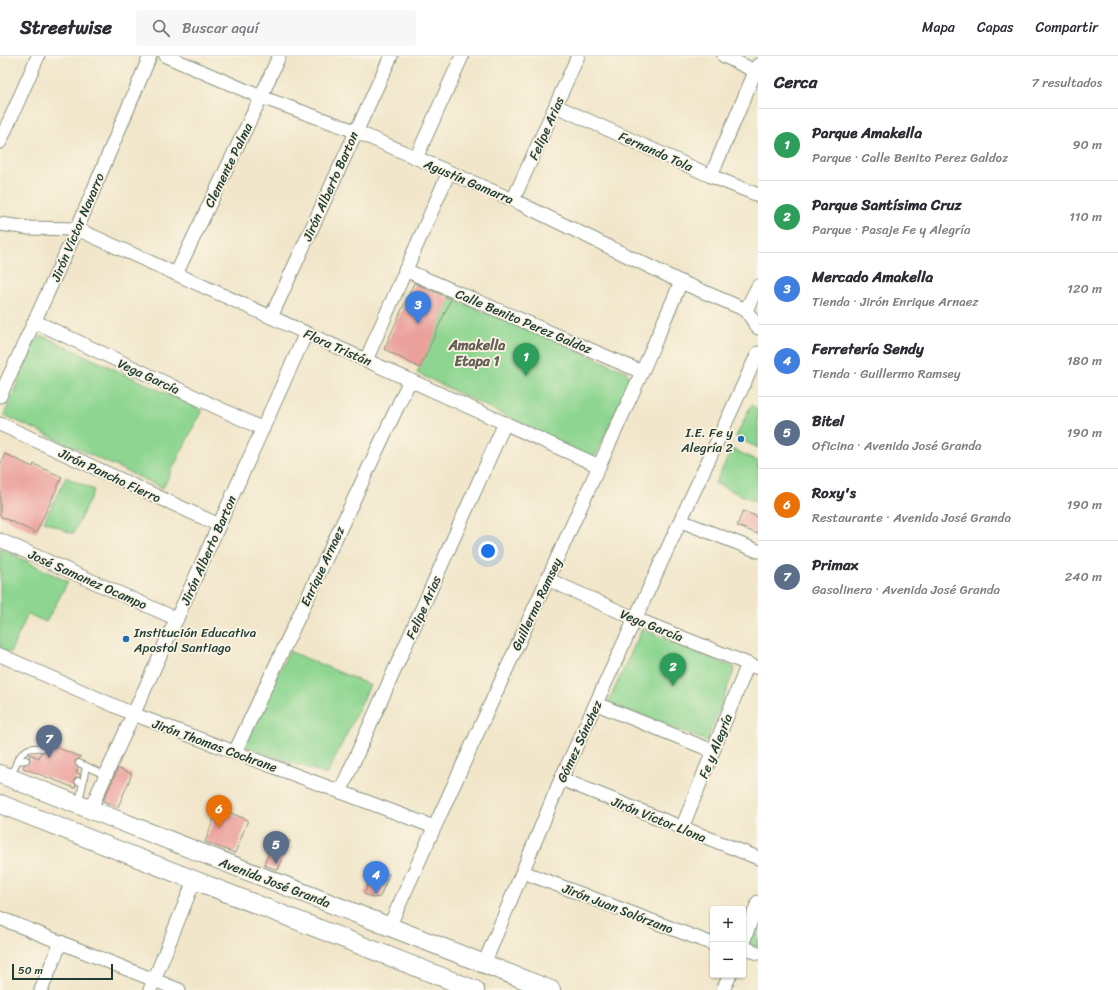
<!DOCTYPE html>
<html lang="es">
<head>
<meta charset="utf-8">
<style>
  :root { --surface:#fff; --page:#f7f7f7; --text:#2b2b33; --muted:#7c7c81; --line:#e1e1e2; --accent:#1f6fb2 }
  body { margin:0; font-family:Sriracha,sans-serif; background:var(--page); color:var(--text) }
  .controls { position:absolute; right:12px; bottom:12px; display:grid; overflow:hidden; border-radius:4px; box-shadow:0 1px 3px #0004 }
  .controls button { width:36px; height:36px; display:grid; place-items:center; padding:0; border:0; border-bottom:1px solid var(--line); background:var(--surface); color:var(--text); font:20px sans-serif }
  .scale { position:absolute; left:12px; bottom:10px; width:101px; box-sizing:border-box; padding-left:4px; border:2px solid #1f3d34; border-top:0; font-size:11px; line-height:14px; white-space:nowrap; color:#1f3d34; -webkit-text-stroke:3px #fcf5e5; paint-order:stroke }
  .you { position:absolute; left:488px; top:495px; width:14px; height:14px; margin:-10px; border:3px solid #fff; border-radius:50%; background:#1a73e8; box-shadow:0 0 0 6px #1a73e833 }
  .badge { display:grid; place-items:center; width:26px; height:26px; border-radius:50%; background:var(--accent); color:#fff; font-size:13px; font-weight:700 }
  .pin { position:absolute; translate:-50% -33px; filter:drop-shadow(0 1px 2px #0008) }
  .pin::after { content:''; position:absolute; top:21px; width:14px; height:12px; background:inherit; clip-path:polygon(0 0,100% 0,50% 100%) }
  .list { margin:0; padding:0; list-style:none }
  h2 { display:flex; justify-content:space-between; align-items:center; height:52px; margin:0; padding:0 16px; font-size:17px }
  h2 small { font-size:13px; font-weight:400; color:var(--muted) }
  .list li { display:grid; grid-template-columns:26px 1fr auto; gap:12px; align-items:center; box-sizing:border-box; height:72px; padding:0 16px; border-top:1px solid var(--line) }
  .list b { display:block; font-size:15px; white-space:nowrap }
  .list p { margin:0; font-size:13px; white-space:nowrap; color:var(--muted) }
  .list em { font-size:13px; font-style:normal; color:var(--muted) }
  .icon { flex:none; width:22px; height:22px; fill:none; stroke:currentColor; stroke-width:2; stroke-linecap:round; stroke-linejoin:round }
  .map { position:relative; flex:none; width:758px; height:934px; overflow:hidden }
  header { display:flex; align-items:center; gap:24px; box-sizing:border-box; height:56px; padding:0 20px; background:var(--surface); border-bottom:1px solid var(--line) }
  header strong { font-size:19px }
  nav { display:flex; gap:22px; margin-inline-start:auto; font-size:14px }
  .search { width:280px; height:36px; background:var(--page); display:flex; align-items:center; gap:10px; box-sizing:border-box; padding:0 14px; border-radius:4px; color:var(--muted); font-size:15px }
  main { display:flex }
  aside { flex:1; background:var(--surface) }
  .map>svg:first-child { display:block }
  .green { fill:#8dd590; stroke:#568962 }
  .building { fill:#eba09c }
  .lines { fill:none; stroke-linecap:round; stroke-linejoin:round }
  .lane-casing { stroke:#88927f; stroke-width:8 }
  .street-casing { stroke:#88927f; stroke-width:15 }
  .secondary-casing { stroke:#88927f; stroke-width:20 }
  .lane { stroke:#fff; stroke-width:6 }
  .street { stroke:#fff; stroke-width:13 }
  .secondary { stroke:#fff; stroke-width:18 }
  .poi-dot { fill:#1f6fb2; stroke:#fcf5e5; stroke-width:1.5 }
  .labels { text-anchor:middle; stroke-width:3.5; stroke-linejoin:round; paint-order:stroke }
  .street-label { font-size:13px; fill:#1f3d34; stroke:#fcf5e5 }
  .poi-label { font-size:13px; fill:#1f3d34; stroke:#fcf5e5; text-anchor:end }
  .neighbourhood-label { font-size:14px; font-weight:bold; fill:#666058; stroke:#fcf5e5 }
</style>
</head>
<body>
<header>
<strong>Streetwise</strong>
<div class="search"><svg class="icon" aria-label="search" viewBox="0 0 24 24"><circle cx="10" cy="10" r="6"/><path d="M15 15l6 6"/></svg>Buscar aquí</div>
<nav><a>Mapa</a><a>Capas</a><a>Compartir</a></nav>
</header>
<main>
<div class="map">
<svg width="758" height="934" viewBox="0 0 758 934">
  <rect width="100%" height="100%" fill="#fcf5e5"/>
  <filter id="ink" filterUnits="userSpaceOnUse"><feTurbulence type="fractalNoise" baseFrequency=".025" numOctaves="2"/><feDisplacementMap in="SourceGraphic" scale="8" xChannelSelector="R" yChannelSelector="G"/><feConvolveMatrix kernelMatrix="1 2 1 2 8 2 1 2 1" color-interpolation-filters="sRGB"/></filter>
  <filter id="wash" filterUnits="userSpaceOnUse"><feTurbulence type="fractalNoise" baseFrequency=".012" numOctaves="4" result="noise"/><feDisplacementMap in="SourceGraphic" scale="16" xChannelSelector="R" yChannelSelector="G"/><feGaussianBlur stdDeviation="0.9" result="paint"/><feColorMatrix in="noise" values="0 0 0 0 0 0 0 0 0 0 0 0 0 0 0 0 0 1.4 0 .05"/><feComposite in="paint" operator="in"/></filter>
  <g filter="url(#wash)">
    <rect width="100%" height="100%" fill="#f1e6ca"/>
    <!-- green -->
    <g class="green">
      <path d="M 451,242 L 626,315 L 630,323 L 596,399 L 589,400 L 417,317 Z"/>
      <path d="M 43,280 L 202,354 L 163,432 L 4,359 L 35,285 Z"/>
      <path d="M 751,349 L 758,353 L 758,392 L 736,381 Z"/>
      <path d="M 732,393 L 758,405 L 758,447 L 715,427 Z"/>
      <path d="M 66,421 L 94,434 L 73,478 L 44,465 Z"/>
      <path d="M 0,492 L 68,526 L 46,566 L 28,558 L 10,597 L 0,592 Z"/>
      <path d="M 642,573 L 735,612 L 707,685 L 608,647 Z"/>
      <path d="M 289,595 L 370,629 L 327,719 L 243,690 Z"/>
      <path d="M 758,861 L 758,891 L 747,888 Z"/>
    </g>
    <g id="blocks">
      <!-- building -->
      <g class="building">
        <path d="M 414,227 L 451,243 L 420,312 L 384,293 Z"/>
        <path d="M 5,398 L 33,411 L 34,408 L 62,421 L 36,477 L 0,460 L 0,409 Z"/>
        <path d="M 743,455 L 758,461 L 758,478 L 737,470 Z"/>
        <path d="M 45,687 L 81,701 L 75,705 L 78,711 L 76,717 L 80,718 L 80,721 L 74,724 L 76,729 L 75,732 L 23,712 L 24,709 L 30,705 L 29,698 L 39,702 L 41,696 L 47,695 L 47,690 Z"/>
        <path d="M 118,712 L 132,718 L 118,751 L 103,745 Z"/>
        <path d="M 218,752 L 248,764 L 235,797 L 205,786 Z"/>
        <path d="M 276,779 L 290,785 L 278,814 L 264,809 Z"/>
        <path d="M 375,812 L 389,818 L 380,841 L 373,842 L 364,838 Z"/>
      </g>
    </g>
  </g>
  <g filter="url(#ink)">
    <use href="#blocks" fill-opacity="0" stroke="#88927f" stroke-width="1"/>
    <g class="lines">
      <defs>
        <g id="lane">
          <path d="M 17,705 C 24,693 29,691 43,692"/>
          <path d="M 79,707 L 105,719"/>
          <path d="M 11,721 L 17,705 L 26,704"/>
          <path d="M 78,725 L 83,727 L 79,746"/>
          <path d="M 83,727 L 86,710"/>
        </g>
        <g id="street">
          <path d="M 166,0 L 261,41 L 355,75 L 513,144 L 681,226 L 746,254 L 758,272"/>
          <path d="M 724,0 L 755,15"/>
          <path d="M 556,50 L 711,120 L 758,139"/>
          <path d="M 0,86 L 38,0"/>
          <path d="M 416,102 L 462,0"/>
          <path d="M 711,120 L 758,9"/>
          <path d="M 513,144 L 578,0"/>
          <path d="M 0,168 L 29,172 L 77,173 L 599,410"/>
          <path d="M 405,214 L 642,316"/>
          <path d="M 176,218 L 261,41 L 279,0"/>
          <path d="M 746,254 L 758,230"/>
          <path d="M 271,261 L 391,0"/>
          <path d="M 36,266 L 263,373"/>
          <path d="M 366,304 L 449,116"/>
          <path d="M 0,340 L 77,173 L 150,0"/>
          <path d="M 0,368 L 219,469"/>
          <path d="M 681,465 L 758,495"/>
          <path d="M 0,484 L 177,563"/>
          <path d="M 547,523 L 636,563 L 758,612"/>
          <path d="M 0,599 L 133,658 L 434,771"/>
          <path d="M 604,651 L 713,695"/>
          <path d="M 235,696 L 410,324"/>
          <path d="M 561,723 L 758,802"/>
          <path d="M 340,736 L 505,367"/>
          <path d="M 90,754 L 306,277"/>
          <path d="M 682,772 L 748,608"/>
          <path d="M 523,816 L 713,888"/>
          <path d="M 0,862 L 179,934"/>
          <path d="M 389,871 L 642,316 L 681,226"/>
          <path d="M 743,886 L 758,846"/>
          <path d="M 743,891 L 758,897"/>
          <path d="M 484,908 L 561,723 L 758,297"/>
          <path d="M 41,934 L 61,886"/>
          <path d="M 150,934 L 194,825"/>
          <path d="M 723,934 L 730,919"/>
        </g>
        <g id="secondary">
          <path d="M 0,718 L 551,934"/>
          <path d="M 0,748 L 475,934"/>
        </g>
      </defs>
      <!-- lane casing -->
      <use href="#lane" class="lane-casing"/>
      <!-- street casing -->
      <use href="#street" class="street-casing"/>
      <!-- secondary casing -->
      <use href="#secondary" class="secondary-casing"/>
      <!-- lane -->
      <use href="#lane" class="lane"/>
      <!-- street -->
      <use href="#street" class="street"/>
      <!-- secondary -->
      <use href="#secondary" class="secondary"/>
    </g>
  </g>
  <!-- markers -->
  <g class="poi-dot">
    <circle cx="741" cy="383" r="4"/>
    <circle cx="126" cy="583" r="4"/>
  </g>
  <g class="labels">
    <!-- street labels -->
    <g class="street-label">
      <text transform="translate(546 72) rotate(-66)" y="5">Felipe Arias</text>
      <text transform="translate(656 95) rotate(24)" y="5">Fernando Tola</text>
      <text transform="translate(228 109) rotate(-64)" y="5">Clemente Palma</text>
      <text transform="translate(469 125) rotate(23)" y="5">Agustín Gamarra</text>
      <text transform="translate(330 130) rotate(-66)" y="5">Jirón Alberto Barton</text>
      <text transform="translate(77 171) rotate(-67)" y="5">Jirón Víctor Navarro</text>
      <text transform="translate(524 265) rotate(23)" y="5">Calle Benito Perez Galdoz</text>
      <text transform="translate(338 291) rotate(24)" y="5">Flora Tristán</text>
      <text transform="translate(149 320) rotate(25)" y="5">Vega García</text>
      <text transform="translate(110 419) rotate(25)" y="5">Jirón Pancho Fierro</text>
      <text transform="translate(208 494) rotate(-66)" y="5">Jirón Alberto Barton</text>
      <text transform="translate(322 510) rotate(-65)" y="5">Enrique Arnaez</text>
      <text transform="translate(88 523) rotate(24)" y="5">José Samanez Ocampo</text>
      <text transform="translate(536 548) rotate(-65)" y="5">Guillermo Ramsey</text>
      <text transform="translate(423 551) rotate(-66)" y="5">Felipe Arias</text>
      <text transform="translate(652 569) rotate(22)" y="5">Vega García</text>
      <text transform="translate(579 685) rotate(-65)" y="5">Gómez Sánchez</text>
      <text transform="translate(215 689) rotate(20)" y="5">Jirón Thomas Cochrane</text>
      <text transform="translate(715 690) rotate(-68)" y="5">Fe y Alegría</text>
      <text transform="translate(659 763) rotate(22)" y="5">Jirón Víctor Llona</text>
      <text transform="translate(275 826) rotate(21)" y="5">Avenida José Granda</text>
      <text transform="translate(618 852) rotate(21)" y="5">Jirón Juan Solórzano</text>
    </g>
    <!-- poi labels -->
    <g class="poi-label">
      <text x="733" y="381">I.E. Fe y<tspan x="733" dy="15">Alegría 2</tspan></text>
      <text x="134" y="581" text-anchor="start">Institución Educativa<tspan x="134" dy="15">Apostol Santiago</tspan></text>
    </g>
    <!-- neighbourhood labels -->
    <g class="neighbourhood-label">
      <text x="477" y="294">Amakella<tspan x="477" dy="16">Etapa 1</tspan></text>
    </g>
  </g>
</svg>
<div class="controls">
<button>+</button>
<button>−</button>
</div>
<div class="scale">50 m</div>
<div class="you"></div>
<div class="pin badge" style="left:526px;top:320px;background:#2e9e5b">1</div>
<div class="pin badge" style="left:673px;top:630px;background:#2e9e5b">2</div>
<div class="pin badge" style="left:418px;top:268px;background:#3f7fe0">3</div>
<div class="pin badge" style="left:376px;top:838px;background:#3f7fe0">4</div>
<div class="pin badge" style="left:276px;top:808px;background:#5c6f8a">5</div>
<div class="pin badge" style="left:219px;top:772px;background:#e8710a">6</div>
<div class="pin badge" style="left:49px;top:702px;background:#5c6f8a">7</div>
</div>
<aside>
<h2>Cerca<small>7 resultados</small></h2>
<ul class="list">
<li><span class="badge" style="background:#2e9e5b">1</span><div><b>Parque Amakella</b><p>Parque · Calle Benito Perez Galdoz</p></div><em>90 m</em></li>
<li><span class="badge" style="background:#2e9e5b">2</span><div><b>Parque Santísima Cruz</b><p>Parque · Pasaje Fe y Alegría</p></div><em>110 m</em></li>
<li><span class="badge" style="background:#3f7fe0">3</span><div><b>Mercado Amakella</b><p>Tienda · Jirón Enrique Arnaez</p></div><em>120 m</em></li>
<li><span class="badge" style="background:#3f7fe0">4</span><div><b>Ferretería Sendy</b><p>Tienda · Guillermo Ramsey</p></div><em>180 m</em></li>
<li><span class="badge" style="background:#5c6f8a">5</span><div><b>Bitel</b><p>Oficina · Avenida José Granda</p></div><em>190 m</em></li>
<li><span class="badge" style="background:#e8710a">6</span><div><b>Roxy's</b><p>Restaurante · Avenida José Granda</p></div><em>190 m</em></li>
<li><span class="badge" style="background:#5c6f8a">7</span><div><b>Primax</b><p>Gasolinera · Avenida José Granda</p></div><em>240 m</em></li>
</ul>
</aside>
</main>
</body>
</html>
